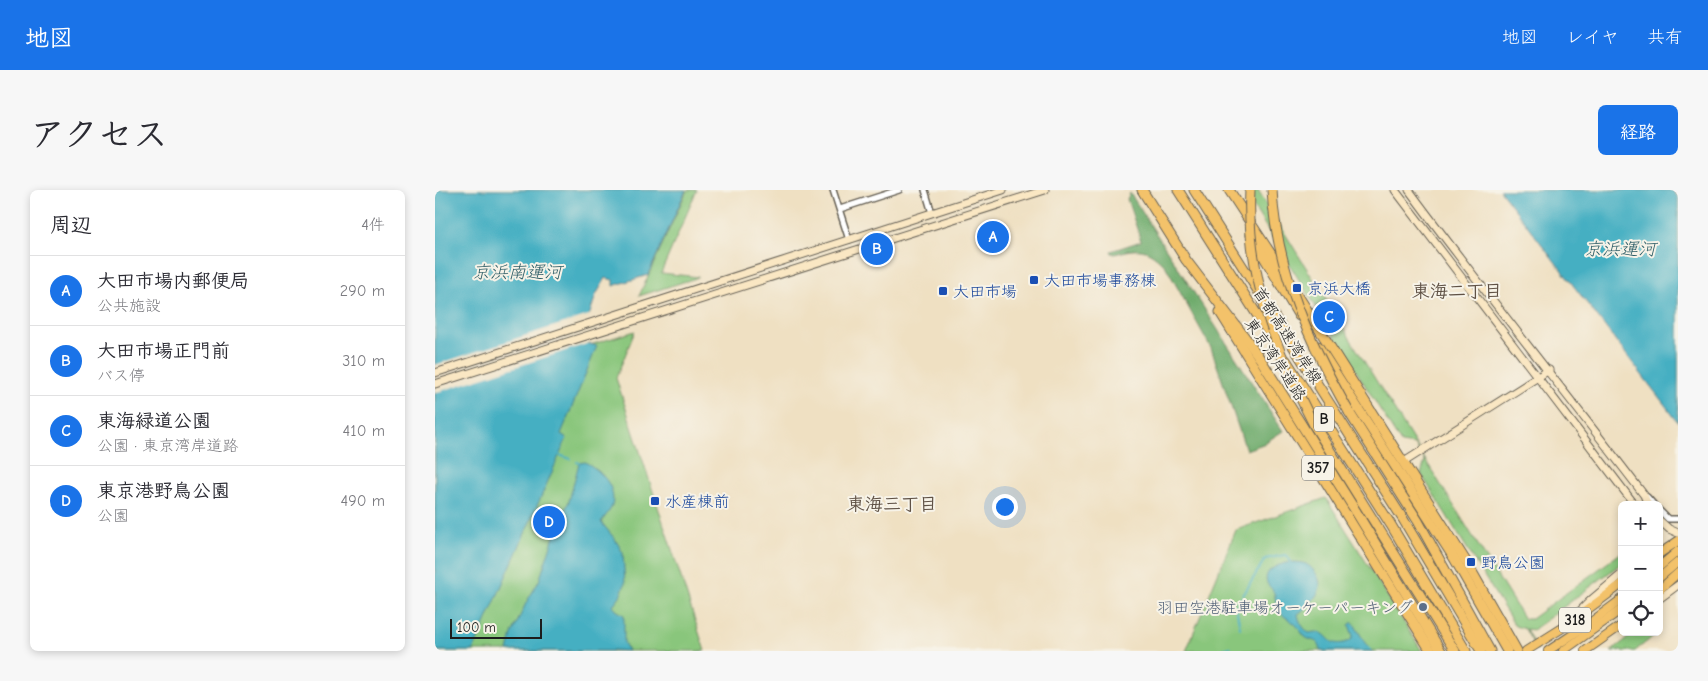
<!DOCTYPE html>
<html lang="ja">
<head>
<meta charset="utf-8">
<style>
  :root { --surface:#fff; --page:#f7f7f7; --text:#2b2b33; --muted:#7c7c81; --line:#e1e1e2; --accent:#1a73e8 }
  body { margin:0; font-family:"Comic Neue","Klee One",sans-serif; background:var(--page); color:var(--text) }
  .controls { position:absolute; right:15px; bottom:15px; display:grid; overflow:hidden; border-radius:8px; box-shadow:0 2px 8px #0003 }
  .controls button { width:45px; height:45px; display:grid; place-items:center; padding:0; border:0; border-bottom:1px solid var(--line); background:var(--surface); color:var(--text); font:25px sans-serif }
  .scale { position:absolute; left:15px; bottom:12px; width:92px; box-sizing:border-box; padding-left:5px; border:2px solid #1c1c1c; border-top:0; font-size:14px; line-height:18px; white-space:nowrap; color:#1c1c1c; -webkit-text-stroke:4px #f7f3e8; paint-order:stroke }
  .you { position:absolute; left:569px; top:316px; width:18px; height:18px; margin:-12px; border:4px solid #fff; border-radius:50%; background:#1a73e8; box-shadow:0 0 0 8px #1a73e833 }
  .badge { display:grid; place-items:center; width:32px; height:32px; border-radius:50%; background:var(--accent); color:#fff; font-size:16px; font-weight:700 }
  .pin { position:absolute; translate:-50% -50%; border:2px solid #fff; box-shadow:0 1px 5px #0006 }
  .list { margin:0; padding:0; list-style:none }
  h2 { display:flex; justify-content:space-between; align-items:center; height:65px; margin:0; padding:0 20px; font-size:21px }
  h2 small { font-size:16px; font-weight:400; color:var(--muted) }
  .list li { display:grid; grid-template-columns:32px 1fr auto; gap:15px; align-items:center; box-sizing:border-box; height:70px; padding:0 20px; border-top:1px solid var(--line) }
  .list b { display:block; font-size:19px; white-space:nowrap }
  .list p { margin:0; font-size:16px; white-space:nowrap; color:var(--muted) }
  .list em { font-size:16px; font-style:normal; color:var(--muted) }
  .icon { flex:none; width:28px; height:28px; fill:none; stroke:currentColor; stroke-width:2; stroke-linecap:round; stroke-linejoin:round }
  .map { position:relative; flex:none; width:1243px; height:461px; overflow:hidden; border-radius:8px }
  header { display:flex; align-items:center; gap:30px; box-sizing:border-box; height:70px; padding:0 25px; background:var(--accent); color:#fff }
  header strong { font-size:24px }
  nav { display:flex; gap:28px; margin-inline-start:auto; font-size:18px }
  .intro { display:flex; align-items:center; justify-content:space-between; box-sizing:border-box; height:120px; padding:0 30px }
  h1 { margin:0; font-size:35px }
  .button { padding:12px 22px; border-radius:8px; background:var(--accent); color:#fff; font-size:18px; font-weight:700 }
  main { display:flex; gap:30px; padding:0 30px }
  aside { flex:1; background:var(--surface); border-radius:8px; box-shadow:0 2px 8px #0003 }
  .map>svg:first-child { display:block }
  .green { fill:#89c67c; stroke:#52714c }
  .forest { fill:#6eab6c; stroke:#456444 }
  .water { fill:#44afc2; stroke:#30666f }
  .pier { fill:#efe0c2 }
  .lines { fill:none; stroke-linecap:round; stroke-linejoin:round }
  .stream { stroke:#44afc2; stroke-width:2 }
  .street-casing { stroke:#666156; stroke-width:8 }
  .secondary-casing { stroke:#666156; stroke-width:9 }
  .primary-casing { stroke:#666156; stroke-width:10 }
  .highway-casing { stroke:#666156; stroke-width:11 }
  .street { stroke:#fff; stroke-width:5 }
  .secondary { stroke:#fae7c3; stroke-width:7 }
  .primary { stroke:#f3c26a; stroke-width:8 }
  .highway { stroke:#f3c26a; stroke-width:9 }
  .highway-bridge-casing { stroke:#666156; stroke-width:11; stroke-linecap:butt }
  .highway-bridge { stroke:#f3c26a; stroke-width:9 }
  .transit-dot { fill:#1a4fb4; stroke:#f7f3e8; stroke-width:2 }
  .service-dot { fill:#5c6f8a; stroke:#f7f3e8; stroke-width:2 }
  .labels { text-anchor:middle; stroke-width:4; stroke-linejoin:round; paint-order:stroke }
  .shield { fill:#f7f3e8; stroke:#5e5c59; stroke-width:1 }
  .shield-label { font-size:15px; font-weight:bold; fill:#1c1c1c }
  .transit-label { font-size:16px; fill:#164399; stroke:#f7f3e8; text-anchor:start }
  .street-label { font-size:16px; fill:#1c1c1c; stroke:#f7f3e8 }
  .service-label { font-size:16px; fill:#4e5e75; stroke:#f7f3e8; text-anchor:end }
  .water-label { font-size:18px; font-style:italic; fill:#2e5e67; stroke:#f7f3e8 }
  .neighbourhood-label { font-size:18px; font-weight:bold; fill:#605246; stroke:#f7f3e8 }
</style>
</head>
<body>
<header>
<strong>地図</strong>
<nav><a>地図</a><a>レイヤ</a><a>共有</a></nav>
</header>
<div class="intro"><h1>アクセス</h1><a class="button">経路</a></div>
<main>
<aside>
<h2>周辺<small>4件</small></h2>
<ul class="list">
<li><span class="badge">A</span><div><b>大田市場内郵便局</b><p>公共施設</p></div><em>290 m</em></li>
<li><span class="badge">B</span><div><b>大田市場正門前</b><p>バス停</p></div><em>310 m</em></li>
<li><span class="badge">C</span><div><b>東海緑道公園</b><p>公園 · 東京湾岸道路</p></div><em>410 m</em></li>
<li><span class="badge">D</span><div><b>東京港野鳥公園</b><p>公園</p></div><em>490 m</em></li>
</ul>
</aside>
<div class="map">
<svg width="1243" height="461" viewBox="0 0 1243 461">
  <rect width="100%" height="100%" fill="#f7f3e8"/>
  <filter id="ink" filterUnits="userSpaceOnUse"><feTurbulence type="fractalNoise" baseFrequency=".02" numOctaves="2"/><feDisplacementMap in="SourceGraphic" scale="10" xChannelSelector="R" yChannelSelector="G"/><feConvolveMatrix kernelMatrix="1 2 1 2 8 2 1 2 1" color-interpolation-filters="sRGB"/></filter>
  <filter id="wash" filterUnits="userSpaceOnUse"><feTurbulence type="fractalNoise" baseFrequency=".0096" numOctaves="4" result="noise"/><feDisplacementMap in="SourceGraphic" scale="20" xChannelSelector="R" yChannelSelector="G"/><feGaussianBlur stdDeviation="1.12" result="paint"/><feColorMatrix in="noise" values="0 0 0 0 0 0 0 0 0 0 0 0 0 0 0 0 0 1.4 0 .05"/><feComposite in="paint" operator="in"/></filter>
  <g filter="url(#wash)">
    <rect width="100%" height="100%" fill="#efe0c2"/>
    <!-- green -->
    <g class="green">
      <path d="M 252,0 L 262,0 L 226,83 L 264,87 L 204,106 Z"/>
      <path d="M 808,0 L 823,0 L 1089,429 L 1096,429 L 1187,362 L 1187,373 L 1098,440 L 1091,439 L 1102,461 L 1090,439 L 1080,436 L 986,284 L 990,271 L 980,255 L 966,253 Z"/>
      <path d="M 200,141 L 181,188 L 270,461 L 0,461 L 0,203 Z"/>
      <path d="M 891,308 L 987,461 L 751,461 L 801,340 Z"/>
      <path d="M 1201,442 L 1224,442 L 1200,461 L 1176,461 Z"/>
    </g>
    <!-- forest -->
    <path class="forest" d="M 695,3 L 848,241 L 828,254 L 811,260 L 776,158 L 731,77 C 713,57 704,57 680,64 L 677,63 L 676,61 L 706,51 L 692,9 Z"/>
    <!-- water -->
    <g class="water">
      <path d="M 0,0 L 251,0 L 213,85 L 178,96 L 178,90 L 171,88 L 161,105 L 146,151 L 162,156 L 126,244 L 132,248 L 38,461 L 0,461 Z"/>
      <path d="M 1065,0 L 1237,0 L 1243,7 L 1243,232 Z"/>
      <path d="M 150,272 C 165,280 182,296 177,316 C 175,321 169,328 166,332 L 180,349 L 188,363 L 190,394 L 185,406 L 178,415 L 181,420 L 189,425 L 189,452 L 193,461 L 178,460 L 176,461 L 73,461 L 77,444 L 91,413 L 104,391 L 120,343 L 134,311 L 144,273 Z"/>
      <path d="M 855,372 C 860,372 866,372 871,374 C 879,378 888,391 884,400 C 881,409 871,418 863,424 C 864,432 868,438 874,443 C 898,437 888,461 915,451 L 918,446 L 914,435 L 918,432 L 930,453 L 938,461 L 886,461 C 883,448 879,453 870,447 C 867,444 864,438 861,435 C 855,429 847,427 843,419 C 840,414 841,406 838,401 C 837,399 835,397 833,395 C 825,380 845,374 855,372 Z"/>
    </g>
    <!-- pier -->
    <path class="pier" d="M 157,124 L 149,149 L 158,152 L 0,203 L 0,175 Z"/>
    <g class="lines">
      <!-- stream -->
      <g class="stream">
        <path d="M 124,265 L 136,269"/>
        <path d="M 142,272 L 144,273"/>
        <path d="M 805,438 L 801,417 L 830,369 L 850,365 L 853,367 L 855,372"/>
        <path d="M 783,461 L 795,457"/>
      </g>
    </g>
  </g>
  <g filter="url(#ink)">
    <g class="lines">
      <defs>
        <g id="street">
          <path d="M 398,0 L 414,50"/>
          <path d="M 490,0 L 497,23"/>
          <path d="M 405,19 L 464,0"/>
          <path d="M 1212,307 L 1219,315"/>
          <path d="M 1224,320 L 1233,329 L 1243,329"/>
        </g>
        <g id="secondary">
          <path d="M 960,0 L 1200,315"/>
          <path d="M 974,0 C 1050,103 1131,203 1209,305 L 1213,315"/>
          <path d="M 0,183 L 568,0"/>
          <path d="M 0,194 L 610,0"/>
          <path d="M 969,272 L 1114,180"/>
          <path d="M 1224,330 L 1234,339 L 1243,343"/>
          <path d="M 1224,409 L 1243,395"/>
          <path d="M 1142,424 L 1156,410 L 1187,384"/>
        </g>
        <g id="primary">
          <path d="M 1224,364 L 1243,351"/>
          <path d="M 1224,377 L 1243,361"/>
          <path d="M 1224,388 L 1243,372"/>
          <path d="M 1224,400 L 1243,383"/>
          <path d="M 1091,461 L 1129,437 L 1187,394"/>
          <path d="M 1113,461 L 1152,435 L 1187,409"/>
          <path d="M 1128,461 L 1187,419"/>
          <path d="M 1150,461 L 1187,435"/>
        </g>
        <g id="highway">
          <path d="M 707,0 L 751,70 L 812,150 L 826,170 L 920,320 L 1006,461"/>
          <path d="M 743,0 L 840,153"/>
          <path d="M 759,0 L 968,329 L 1046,461"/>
          <path d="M 794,0 L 853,90"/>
          <path d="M 816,45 L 864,126"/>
          <path d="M 860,101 L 1032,373 L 1082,461"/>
          <path d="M 785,122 L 996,461"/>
          <path d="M 883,156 L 1019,368 L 1072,461"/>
          <path d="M 851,170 L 956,335 L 1031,461"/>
          <path d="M 914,222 L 983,331 L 1055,461"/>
          <path d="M 879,235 L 1020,461"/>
        </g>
      </defs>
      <!-- street casing -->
      <use href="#street" class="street-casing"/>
      <!-- secondary casing -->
      <use href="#secondary" class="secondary-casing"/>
      <!-- primary casing -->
      <use href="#primary" class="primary-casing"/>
      <!-- highway casing -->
      <use href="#highway" class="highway-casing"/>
      <!-- street -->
      <use href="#street" class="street"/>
      <!-- secondary -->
      <use href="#secondary" class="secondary"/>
      <!-- primary -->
      <use href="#primary" class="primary"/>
      <!-- highway -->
      <use href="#highway" class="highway"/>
      <defs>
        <g id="highway-bridge">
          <path d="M 815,0 C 811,84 841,162 879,235"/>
          <path d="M 837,0 C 841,81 875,153 914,222"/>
        </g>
      </defs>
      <!-- highway-bridge casing -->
      <use href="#highway-bridge" class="highway-bridge-casing"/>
      <!-- highway-bridge -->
      <use href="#highway-bridge" class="highway-bridge"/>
    </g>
  </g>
  <!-- markers -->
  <g class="transit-dot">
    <rect x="594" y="85" width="10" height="10" rx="2.5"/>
    <rect x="857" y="93" width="10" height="10" rx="2.5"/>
    <rect x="503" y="96" width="10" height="10" rx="2.5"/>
    <rect x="215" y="306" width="10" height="10" rx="2.5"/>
    <rect x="1031" y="367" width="10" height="10" rx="2.5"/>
  </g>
  <circle class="service-dot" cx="988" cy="417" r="5"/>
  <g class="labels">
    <!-- shield labels -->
    <g class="shield">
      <rect x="879" y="216.5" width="20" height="25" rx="4"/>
      <rect x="867" y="265.5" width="32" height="25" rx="4"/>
      <rect x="1124" y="417.5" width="32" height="25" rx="4"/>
    </g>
    <g class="shield-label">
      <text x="889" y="234">B</text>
      <text x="883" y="283">357</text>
      <text x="1140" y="435">318</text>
    </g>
    <!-- transit labels -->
    <g class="transit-label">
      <text x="609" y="96">大田市場事務棟</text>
      <text x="872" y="104">京浜大橋</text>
      <text x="518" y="107">大田市場</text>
      <text x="230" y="317">水産棟前</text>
      <text x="1046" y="378">野鳥公園</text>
    </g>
    <!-- street labels -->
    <g class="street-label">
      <text transform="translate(853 145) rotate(57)" y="6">首都高速湾岸線</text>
      <text transform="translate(841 169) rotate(56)" y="6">東京湾岸道路</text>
    </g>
    <!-- service labels -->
    <g class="service-label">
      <text x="978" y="423">羽田空港駐車場オーケーパーキング</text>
    </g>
    <!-- water labels -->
    <g class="water-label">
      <text x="1185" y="65">京浜運河</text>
      <text x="82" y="88">京浜南運河</text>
    </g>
    <!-- neighbourhood labels -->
    <g class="neighbourhood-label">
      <text x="1022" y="107">東海二丁目</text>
      <text x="457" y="320">東海三丁目</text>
    </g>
  </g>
</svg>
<div class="controls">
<button>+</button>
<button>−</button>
<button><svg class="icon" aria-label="locate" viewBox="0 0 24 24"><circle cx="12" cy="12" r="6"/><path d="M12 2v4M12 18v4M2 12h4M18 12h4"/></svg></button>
</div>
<div class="scale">100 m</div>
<div class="you"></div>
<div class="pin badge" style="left:558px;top:47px">A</div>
<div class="pin badge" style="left:442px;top:59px">B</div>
<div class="pin badge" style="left:894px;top:127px">C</div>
<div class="pin badge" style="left:114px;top:332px">D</div>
</div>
</main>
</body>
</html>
